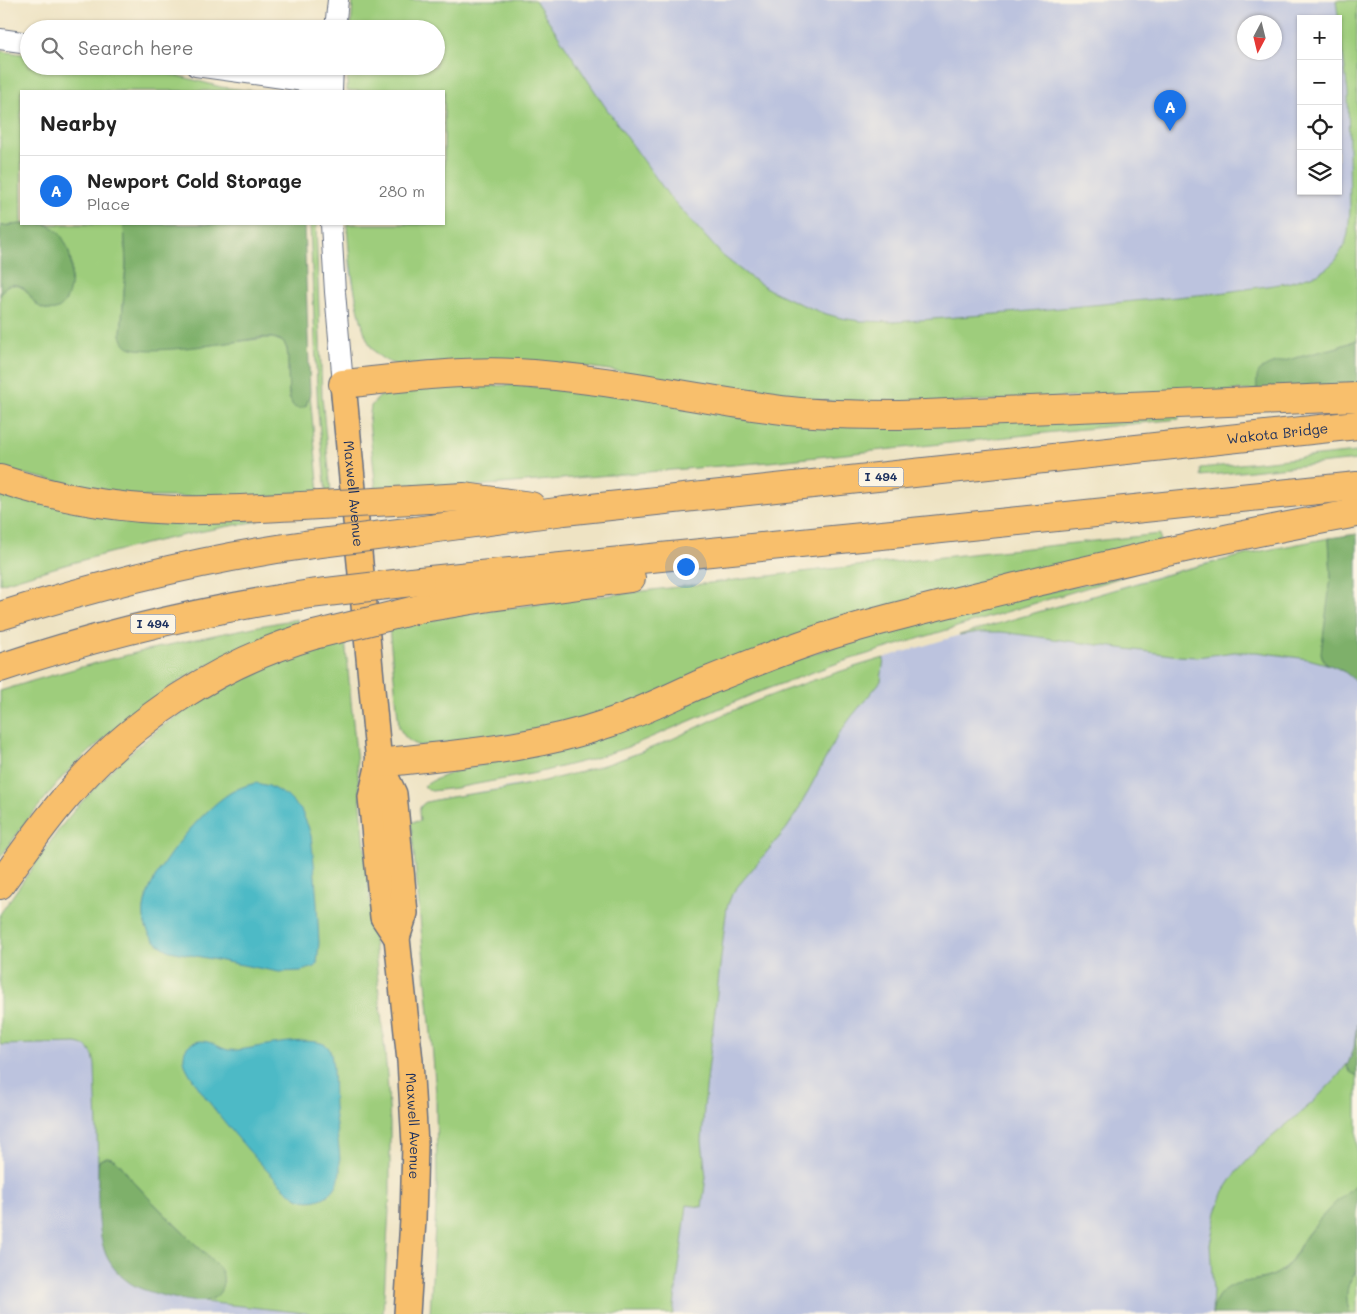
<!DOCTYPE html>
<html lang="en">
<head>
<meta charset="utf-8">
<style>
  :root { --surface:#fff; --page:#f2f2f2; --text:#222; --muted:#767676; --line:#e0e0e0; --accent:#1a73e8 }
  body { margin:0; font-family:Mali,sans-serif; background:var(--page); color:var(--text) }
  .controls { position:absolute; right:15px; top:15px; display:grid; overflow:hidden; border-radius:0px; box-shadow:0 1px 4px #0004 }
  .controls button { width:45px; height:45px; display:grid; place-items:center; padding:0; border:0; border-bottom:1px solid var(--line); background:var(--surface); color:var(--text); font:25px sans-serif }
  .compass { position:absolute; left:1237px; top:15px; width:45px; height:45px; border-radius:50%; background:var(--surface); box-shadow:0 1px 4px #0004; rotate:187deg }
  .you { position:absolute; left:685px; top:566px; width:18px; height:18px; margin:-12px; border:4px solid #fff; border-radius:50%; background:#1a73e8; box-shadow:0 0 0 8px #1a73e833 }
  .badge { display:grid; place-items:center; width:32px; height:32px; border-radius:50%; background:var(--accent); color:#fff; font-size:16px; font-weight:700 }
  .pin { position:absolute; translate:-50% -41px; filter:drop-shadow(0 1px 2px #0008) }
  .pin::after { content:''; position:absolute; top:26px; width:18px; height:15px; background:inherit; clip-path:polygon(0 0,100% 0,50% 100%) }
  .list { margin:0; padding:0; list-style:none }
  h2 { display:flex; justify-content:space-between; align-items:center; height:65px; margin:0; padding:0 20px; font-size:21px }
  h2 small { font-size:16px; font-weight:400; color:var(--muted) }
  .list li { display:grid; grid-template-columns:32px 1fr auto; gap:15px; align-items:center; box-sizing:border-box; height:70px; padding:0 20px; border-top:1px solid var(--line) }
  .list b { display:block; font-size:19px; white-space:nowrap }
  .list p { margin:0; font-size:16px; white-space:nowrap; color:var(--muted) }
  .list em { font-size:16px; font-style:normal; color:var(--muted) }
  .icon { flex:none; width:28px; height:28px; fill:none; stroke:currentColor; stroke-width:2; stroke-linecap:round; stroke-linejoin:round }
  .map { position:relative; flex:none; width:1357px; height:1314px; overflow:hidden }
  .search { position:absolute; background:var(--surface); box-shadow:0 1px 4px #0004; left:20px; top:20px; width:425px; height:55px; display:flex; align-items:center; gap:12px; box-sizing:border-box; padding:0 18px; border-radius:28px; color:var(--muted); font-size:19px }
  .panel { position:absolute; background:var(--surface); box-shadow:0 1px 4px #0004; left:20px; top:90px; width:425px; height:135px; border-radius:0px }
  .map>svg:first-child { display:block }
  .industrial { fill:#bcc3de; fill-rule:evenodd }
  .green { fill:#9ecd7b; stroke:#5c7e6c }
  .forest { fill:#7eb06b; stroke:#4c7064 }
  .water { fill:#4dbac6; stroke:#347492 }
  .lines { fill:none; stroke-linecap:round; stroke-linejoin:round }
  .minor-casing { stroke:#656e81; stroke-width:22 }
  .major-casing { stroke:#656e81; stroke-width:28 }
  .highway-casing { stroke:#656e81; stroke-width:30 }
  .minor { stroke:#fff; stroke-width:20 }
  .major { stroke:#f8bf6c; stroke-width:25 }
  .highway { stroke:#f8bf6c; stroke-width:28 }
  .highway-bridge-casing { stroke:#656e81; stroke-width:30; stroke-linecap:butt }
  .highway-bridge { stroke:#f8bf6c; stroke-width:28 }
  .labels { text-anchor:middle; stroke-width:4; stroke-linejoin:round; paint-order:stroke }
  .shield { fill:#fcf5e5; stroke:#5e6a86; stroke-width:1 }
  .shield-label { font-size:12px; font-weight:bold; fill:#1b2f5e }
  .street-label { font-size:14px; fill:#1b2f5e; stroke:#fcf5e5 }
</style>
</head>
<body>
<div class="map">
<svg width="1357" height="1314" viewBox="0 0 1357 1314">
  <rect width="100%" height="100%" fill="#fcf5e5"/>
  <filter id="ink" filterUnits="userSpaceOnUse"><feTurbulence type="fractalNoise" baseFrequency=".02" numOctaves="2"/><feDisplacementMap in="SourceGraphic" scale="10" xChannelSelector="R" yChannelSelector="G"/><feConvolveMatrix kernelMatrix="1 2 1 2 8 2 1 2 1" color-interpolation-filters="sRGB"/></filter>
  <filter id="wash" filterUnits="userSpaceOnUse"><feTurbulence type="fractalNoise" baseFrequency=".0096" numOctaves="4" result="noise"/><feDisplacementMap in="SourceGraphic" scale="20" xChannelSelector="R" yChannelSelector="G"/><feGaussianBlur stdDeviation="1.12" result="paint"/><feColorMatrix in="noise" values="0 0 0 0 0 0 0 0 0 0 0 0 0 0 0 0 0 1.4 0 .05"/><feComposite in="paint" operator="in"/></filter>
  <g filter="url(#wash)">
    <rect width="100%" height="100%" fill="#eee3c3"/>
    <!-- industrial -->
    <g class="industrial">
      <path d="M 353,0 L 1357,0 L 1357,386 L 367,337 L 357,304 L 350,271 L 347,224 L 444,224 L 444,91 L 347,91 L 348,66 L 436,66 L 436,29 L 351,29 ZM 1301,19 L 1338,19 L 1338,191 L 1301,191 ZM 1244,22 L 1274,22 L 1274,52 L 1244,52 Z"/>
      <path d="M 1294,545 L 1357,553 L 1357,1059 L 1221,1314 L 430,1314 L 437,1190 L 436,1094 L 432,1045 L 411,822 L 420,821 L 419,810 L 421,805 L 426,802 L 438,799 L 544,781 L 582,772 L 624,758 L 663,743 L 698,728 L 723,715 L 770,697 L 853,667 L 1158,576 L 1207,563 Z"/>
      <path d="M 0,1013 L 385,1045 L 390,1124 L 390,1192 L 383,1314 L 0,1314 Z"/>
    </g>
    <!-- green -->
    <g class="green">
      <path d="M 353,0 L 535,0 L 604,105 L 669,196 L 723,256 L 751,278 L 770,290 L 798,303 L 823,313 L 841,318 L 860,321 L 895,322 L 1008,313 L 1219,293 L 1287,283 L 1318,274 L 1327,268 L 1336,260 L 1345,244 L 1348,234 L 1350,210 L 1348,93 L 1336,0 L 1357,0 L 1357,340 L 1338,347 L 1257,390 L 877,405 L 772,396 L 713,385 L 574,365 L 398,365 C 390,363 381,359 375,352 C 367,343 364,331 361,320 C 353,287 349,258 347,224 L 444,224 L 444,91 L 347,91 L 348,66 L 436,66 L 436,29 L 351,29 Z"/>
      <path d="M 0,51 L 29,55 L 29,66 L 112,66 L 179,76 L 221,87 L 254,91 L 21,91 L 22,224 L 0,226 Z"/>
      <path d="M 44,224 L 124,224 L 126,264 L 121,334 L 162,349 L 210,345 L 266,338 L 273,338 L 281,341 L 285,344 L 287,349 L 288,355 L 289,399 L 307,403 L 310,394 L 319,493 L 274,497 L 132,497 L 0,469 L 0,296 L 4,288 L 7,285 C 23,283 29,293 37,305 L 71,281 L 71,262 L 66,244 L 47,225 Z"/>
      <path d="M 310,224 L 316,224 L 322,397 L 331,492 L 326,493 L 318,412 Z"/>
      <path d="M 519,385 L 599,394 L 1178,413 L 1179,419 L 769,462 L 476,486 L 376,491 L 369,421 L 371,406 L 379,397 L 386,394 L 431,387 Z"/>
      <path d="M 1357,452 L 1357,460 L 1201,476 L 1200,468 Z"/>
      <path d="M 0,489 L 259,521 C 171,535 85,558 0,584 Z"/>
      <path d="M 1160,534 L 1161,544 L 540,731 L 419,746 C 410,743 403,736 399,727 L 389,628 L 463,614 L 594,597 L 810,571 Z"/>
      <path d="M 1329,538 L 1331,577 L 1325,663 L 1330,665 L 1308,659 L 1257,652 L 1234,652 L 1197,657 L 1179,656 L 1002,632 L 981,632 L 959,635 L 1182,570 L 1262,551 Z"/>
      <path d="M 1135,573 L 838,663 L 756,693 L 628,747 L 589,760 L 536,773 L 456,788 L 432,791 L 428,790 L 424,786 L 432,781 L 453,772 L 493,762 L 730,685 L 817,652 L 968,610 Z"/>
      <path d="M 297,619 L 298,628 L 206,666 L 183,679 L 164,692 L 109,734 L 65,774 L 25,823 L 0,858 L 0,691 C 97,660 196,637 297,619 Z"/>
      <path d="M 345,639 L 387,1075 L 390,1124 L 390,1192 L 383,1314 L 315,1314 L 204,1302 L 212,1299 L 218,1266 C 189,1238 159,1210 132,1180 C 125,1172 119,1158 107,1157 L 100,1160 L 98,1164 L 95,1065 C 93,1052 89,1045 76,1043 L 0,1045 L 0,914 L 60,828 L 76,808 L 115,766 L 142,743 L 161,727 L 198,702 L 252,673 L 277,661 L 310,649 Z"/>
      <path d="M 884,658 L 881,681 L 852,716 L 838,735 L 797,812 L 787,828 L 738,886 L 732,894 L 727,907 L 725,922 L 704,1107 L 702,1141 L 706,1177 L 702,1207 L 687,1205 L 673,1314 L 430,1314 L 437,1190 L 436,1094 L 432,1045 L 411,822 L 420,821 C 419,813 417,807 426,802 C 452,796 478,793 504,789 C 544,782 584,772 622,759 C 657,747 690,731 723,715 C 775,692 830,674 884,658 Z"/>
      <path d="M 1347,1064 L 1348,1070 L 1357,1076 L 1357,1183 C 1339,1200 1321,1216 1306,1236 C 1298,1248 1293,1262 1281,1271 C 1262,1285 1230,1276 1216,1300 C 1214,1304 1213,1310 1212,1314 L 1213,1291 L 1210,1245 L 1216,1212 L 1224,1191 L 1236,1173 L 1261,1146 L 1313,1102 L 1338,1076 Z"/>
      <path d="M 1357,1272 L 1357,1314 L 1350,1314 C 1345,1299 1344,1284 1357,1272 Z"/>
    </g>
    <!-- forest -->
    <g class="forest">
      <path d="M 22,224 C 29,224 38,223 45,224 C 59,227 67,243 70,256 C 73,273 72,322 42,308 C 29,303 29,282 10,285 C 4,286 2,291 0,296 L 0,226 Z"/>
      <path d="M 124,224 L 304,224 L 310,394 L 306,406 C 286,418 289,383 288,373 C 288,365 288,357 287,349 C 285,345 284,342 280,340 C 268,335 253,339 241,341 C 220,344 146,355 129,347 C 124,344 122,340 121,334 L 126,264 Z"/>
      <path d="M 1357,340 L 1357,386 L 1257,390 C 1256,374 1257,370 1272,364 L 1338,347 Z"/>
      <path d="M 1357,534 L 1357,683 C 1352,678 1347,673 1341,670 C 1332,665 1323,665 1321,653 L 1331,577 L 1329,538 Z"/>
      <path d="M 1357,1024 L 1357,1076 L 1350,1072 L 1347,1066 L 1354,1048 Z"/>
      <path d="M 107,1157 C 119,1158 125,1172 132,1180 C 159,1210 189,1238 218,1266 C 223,1272 225,1279 222,1287 C 220,1295 214,1299 206,1301 C 191,1304 149,1293 135,1286 C 124,1280 114,1270 108,1259 C 96,1237 98,1190 98,1164 L 100,1160 Z"/>
      <path d="M 1357,1183 L 1357,1272 C 1345,1283 1345,1299 1350,1314 L 1212,1314 C 1219,1272 1252,1288 1278,1273 C 1291,1266 1297,1251 1304,1239 C 1308,1233 1314,1227 1318,1221 C 1330,1207 1344,1195 1357,1183 Z"/>
    </g>
    <!-- water -->
    <g class="water">
      <path d="M 256,783 L 269,786 L 287,796 L 301,810 L 308,826 L 311,836 L 314,863 L 317,904 L 319,943 L 317,964 L 314,967 L 301,971 L 279,972 L 170,951 C 152,942 142,929 144,908 C 148,873 201,811 230,793 C 238,788 247,785 256,783 Z"/>
      <path d="M 200,1041 C 212,1041 217,1047 228,1050 C 236,1051 244,1049 251,1048 C 266,1045 318,1035 328,1047 C 335,1055 333,1095 334,1107 C 335,1128 343,1159 339,1179 C 335,1195 316,1205 300,1199 C 280,1192 187,1082 184,1061 C 183,1048 188,1043 200,1041 Z"/>
    </g>
  </g>
  <g filter="url(#ink)">
    <g class="lines">
      <defs>
        <g id="minor">
          <path d="M 335,29 L 338,0"/>
          <path d="M 0,39 L 29,43"/>
          <path d="M 196,66 L 332,85"/>
          <path d="M 332,91 L 333,66"/>
          <path d="M 331,224 L 335,292 L 343,384"/>
        </g>
        <g id="major">
          <path id="s1" d="M 343,384 L 379,763 L 371,797 L 383,917 L 397,938"/>
          <path id="s2" d="M 379,763 L 394,794 L 405,913 L 397,938 L 410,1061 L 415,1144 L 413,1220 L 407,1314"/>
        </g>
        <g id="highway">
          <path d="M 343,384 C 401,378 459,370 517,373 C 608,378 699,400 790,411 C 826,415 863,415 900,415 L 1357,397"/>
          <path d="M 0,479 C 56,498 116,508 175,510 C 217,511 259,508 301,506"/>
          <path d="M 412,500 L 464,497 L 531,506"/>
          <path id="s3" d="M 415,531 L 564,511 L 1357,425"/>
          <path d="M 420,581 L 922,531 L 1357,486"/>
          <path d="M 423,608 L 490,597 L 631,578"/>
          <path d="M 0,616 C 100,585 201,559 305,545"/>
          <path d="M 0,668 C 101,634 204,610 310,594"/>
          <path d="M 379,763 C 457,754 534,749 609,723 C 639,713 669,698 698,685 C 742,667 786,649 831,635 C 894,615 959,601 1024,585 C 1134,559 1245,533 1357,513"/>
          <path d="M 0,885 C 21,855 42,825 66,797 C 130,721 218,663 314,635"/>
        </g>
      </defs>
      <!-- minor casing -->
      <use href="#minor" class="minor-casing"/>
      <!-- major casing -->
      <use href="#major" class="major-casing"/>
      <!-- highway casing -->
      <use href="#highway" class="highway-casing"/>
      <!-- minor -->
      <use href="#minor" class="minor"/>
      <!-- major -->
      <use href="#major" class="major"/>
      <!-- highway -->
      <use href="#highway" class="highway"/>
      <defs>
        <g id="highway-bridge">
          <path d="M 301,506 L 412,500"/>
          <path d="M 305,545 L 415,531"/>
          <path d="M 310,594 L 420,581"/>
          <path d="M 314,635 L 423,608"/>
        </g>
      </defs>
      <!-- highway-bridge casing -->
      <use href="#highway-bridge" class="highway-bridge-casing"/>
      <!-- highway-bridge -->
      <use href="#highway-bridge" class="highway-bridge"/>
    </g>
  </g>
  <g class="labels">
    <!-- shield labels -->
    <g class="shield">
      <rect x="858.5" y="467.5" width="45" height="19" rx="4"/>
      <rect x="130.5" y="614.5" width="45" height="19" rx="4"/>
    </g>
    <g class="shield-label">
      <text x="881" y="481">I 494</text>
      <text x="153" y="628">I 494</text>
    </g>
    <!-- street labels -->
    <g class="street-label">
      <text dy="5" stroke="none"><textPath href="#s3" startOffset="868">Wakota Bridge</textPath></text>
      <text dy="5" stroke="none"><textPath href="#s1" startOffset="110">Maxwell Avenue</textPath></text>
      <text dy="5" stroke="none"><textPath href="#s2" startOffset="369">Maxwell Avenue</textPath></text>
    </g>
  </g>
</svg>
<div class="controls">
<button>+</button>
<button>−</button>
<button><svg class="icon" aria-label="locate" viewBox="0 0 24 24"><circle cx="12" cy="12" r="6"/><path d="M12 2v4M12 18v4M2 12h4M18 12h4"/></svg></button>
<button><svg class="icon" aria-label="layers" viewBox="0 0 24 24"><path d="M12 4l9 5-9 5-9-5zM3 14l9 5 9-5"/></svg></button>
</div>
<svg class="compass" viewBox="-18 -18 36 36"><path d="M0-13l5 13h-10z" fill="#e53935"/><path d="M0 13l5-13h-10z" fill="#767676"/></svg>
<div class="you"></div>
<div class="pin badge" style="left:1170px;top:131px">A</div>
<div class="search"><svg class="icon" aria-label="search" viewBox="0 0 24 24"><circle cx="10" cy="10" r="6"/><path d="M15 15l6 6"/></svg>Search here</div>
<section class="panel">
<h2>Nearby<small></small></h2>
<ul class="list">
<li><span class="badge">A</span><div><b>Newport Cold Storage</b><p>Place</p></div><em>280 m</em></li>
</ul>
</section>
</div>
</body>
</html>
